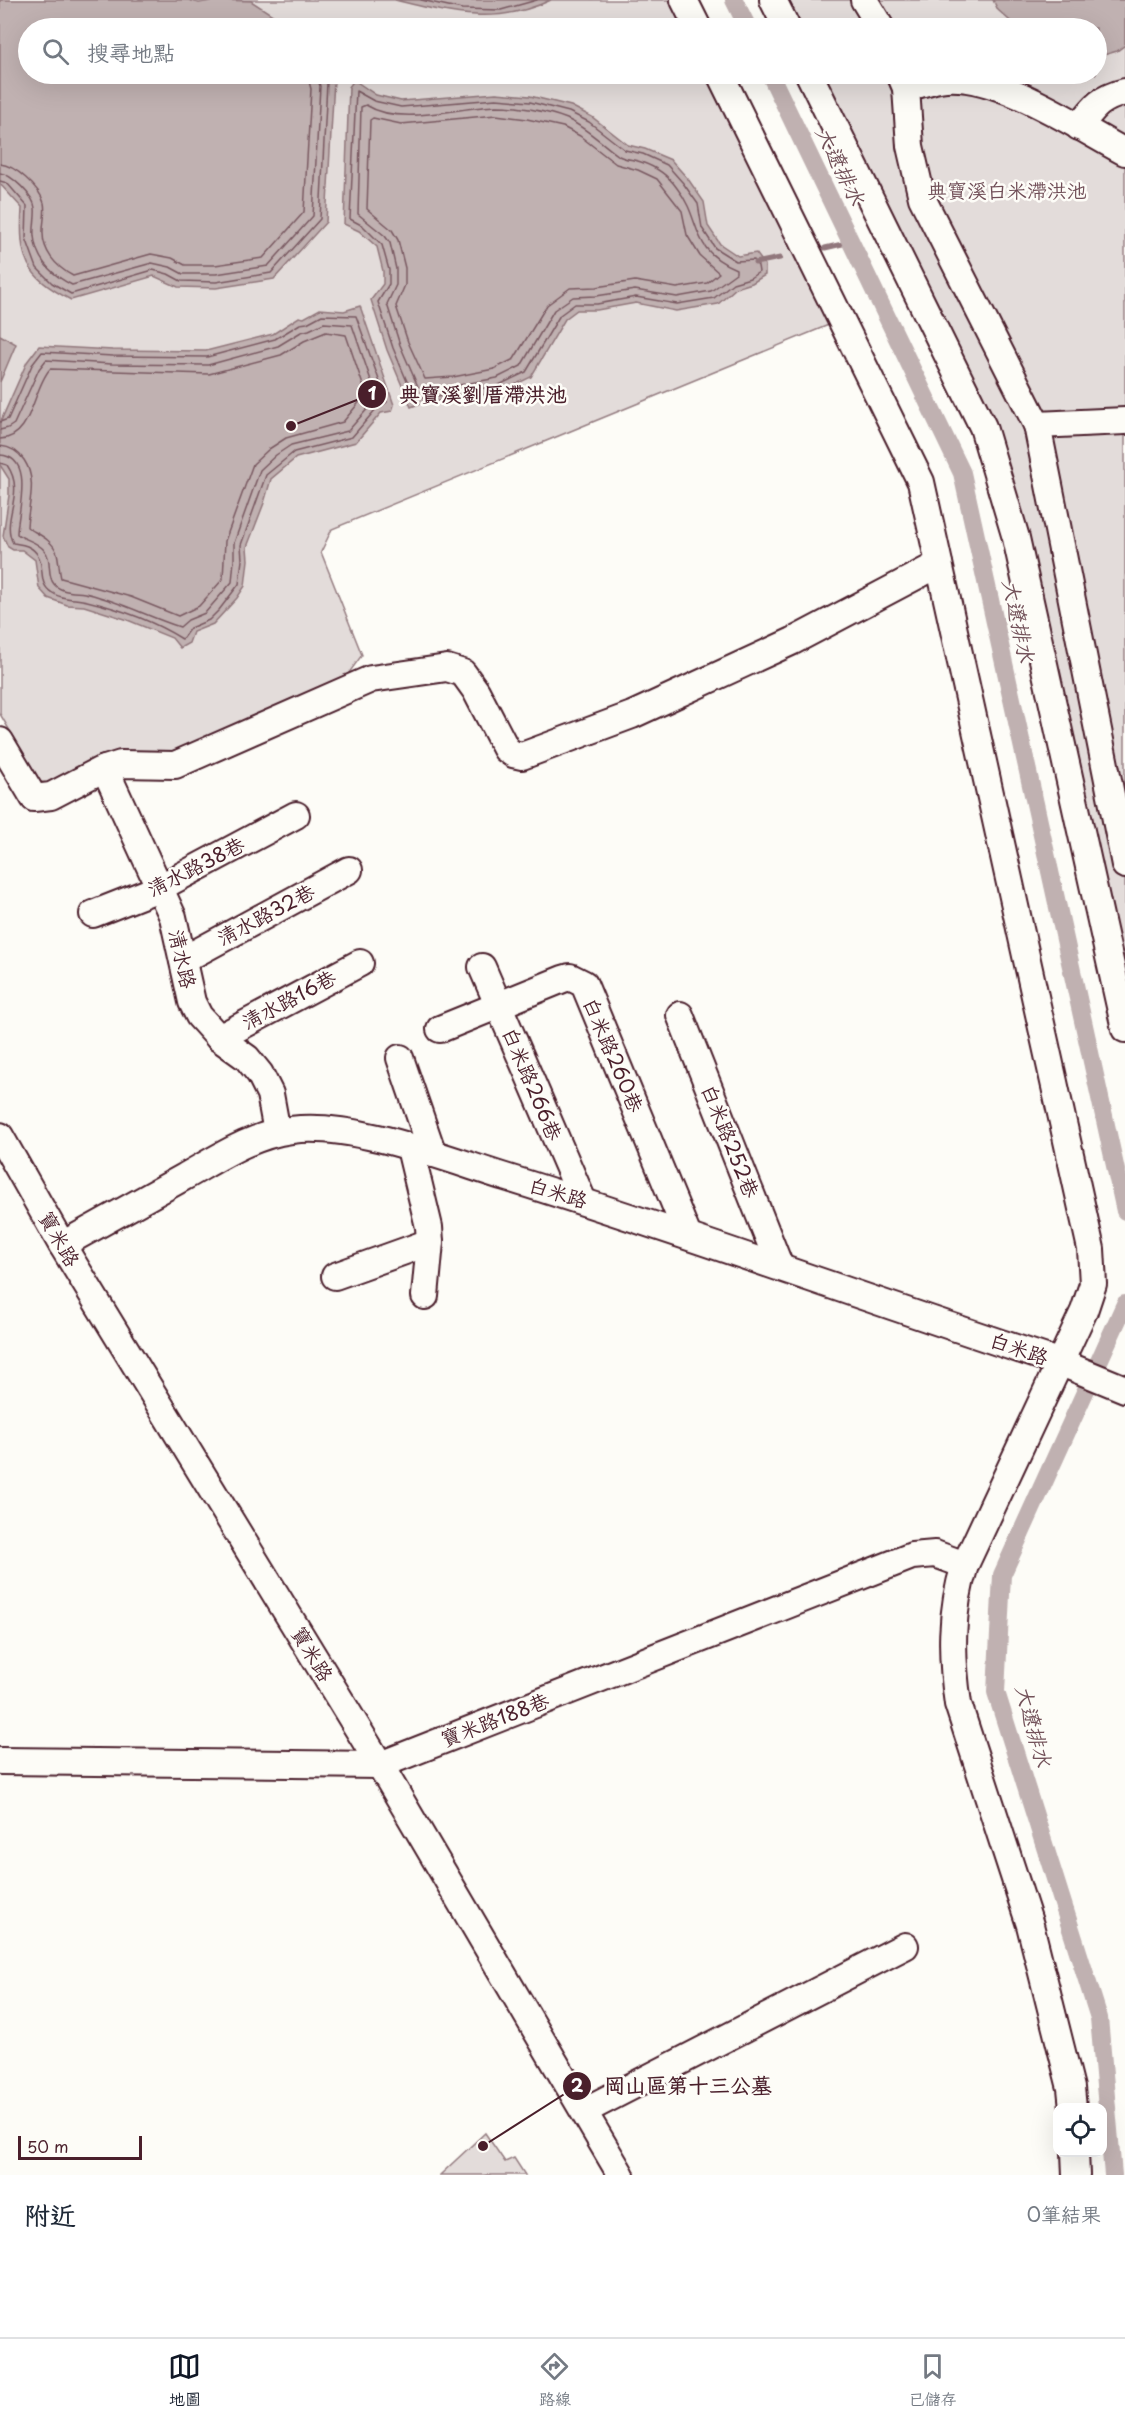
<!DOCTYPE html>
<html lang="zh-TW">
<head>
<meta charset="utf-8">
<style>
  :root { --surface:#fff; --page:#f2f2f3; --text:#1f2937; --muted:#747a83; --line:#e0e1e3; --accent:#111827 }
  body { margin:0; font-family:"Playpen Sans","LXGW WenKai TC",sans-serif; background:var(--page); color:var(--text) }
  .controls { position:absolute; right:18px; bottom:18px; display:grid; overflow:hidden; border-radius:12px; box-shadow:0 6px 24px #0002 }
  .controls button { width:54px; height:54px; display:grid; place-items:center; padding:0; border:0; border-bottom:2px solid var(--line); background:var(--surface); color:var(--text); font:30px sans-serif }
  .scale { position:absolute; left:18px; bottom:15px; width:124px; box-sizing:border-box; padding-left:6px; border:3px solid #4a1f2b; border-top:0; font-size:16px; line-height:21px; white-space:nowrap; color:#4a1f2b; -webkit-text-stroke:4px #fdfcf7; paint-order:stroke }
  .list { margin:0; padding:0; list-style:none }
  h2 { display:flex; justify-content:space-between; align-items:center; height:78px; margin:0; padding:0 24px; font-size:26px }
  h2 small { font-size:20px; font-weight:400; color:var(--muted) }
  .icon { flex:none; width:33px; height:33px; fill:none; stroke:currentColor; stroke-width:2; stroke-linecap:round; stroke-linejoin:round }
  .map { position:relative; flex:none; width:1125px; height:2175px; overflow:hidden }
  .search { position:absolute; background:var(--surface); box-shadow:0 6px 24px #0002; left:18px; right:18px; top:18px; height:66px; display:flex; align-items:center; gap:15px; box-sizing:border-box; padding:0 21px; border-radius:33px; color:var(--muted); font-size:22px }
  .sheet { height:162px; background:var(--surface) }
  nav { display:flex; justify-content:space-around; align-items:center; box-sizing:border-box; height:84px; border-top:2px solid var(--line); background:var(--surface); font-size:16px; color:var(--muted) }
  nav a { display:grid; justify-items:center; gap:3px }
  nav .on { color:var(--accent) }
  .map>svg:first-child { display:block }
  .green { fill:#e3dcda; stroke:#967e82; stroke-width:1.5 }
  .water { fill:#c0b1b1; stroke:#91777b; stroke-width:1.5 }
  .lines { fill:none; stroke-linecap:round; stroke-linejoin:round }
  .shore { stroke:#795961; stroke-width:1.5 }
  .stream { stroke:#91777b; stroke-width:5 }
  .canal { stroke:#c0b1b1; stroke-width:18 }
  .minor-casing { stroke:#4a1f2b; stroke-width:30 }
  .minor { stroke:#fdfcf7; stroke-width:26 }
  .labels { text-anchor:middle; stroke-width:5; stroke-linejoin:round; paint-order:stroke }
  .park-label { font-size:20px; fill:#704e57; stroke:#fdfcf7 }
  .street-label { font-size:20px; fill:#4a1f2b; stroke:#fdfcf7 }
  .water-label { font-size:21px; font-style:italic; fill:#73525a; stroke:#fdfcf7 }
  .leader { fill:none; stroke:#4a1f2b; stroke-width:2 }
  .callout-dot { fill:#4a1f2b; stroke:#fdfcf7; stroke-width:2 }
  .mark-label { font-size:18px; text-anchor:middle; font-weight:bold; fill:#fff }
  .callout-label { font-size:21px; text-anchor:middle; font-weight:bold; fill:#4a1f2b; stroke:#fdfcf7; stroke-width:5; stroke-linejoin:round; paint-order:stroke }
</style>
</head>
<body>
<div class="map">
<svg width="1125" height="2175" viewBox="0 0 1125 2175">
  <rect width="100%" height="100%" fill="#fdfcf7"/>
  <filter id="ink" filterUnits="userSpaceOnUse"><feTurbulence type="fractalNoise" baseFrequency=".0167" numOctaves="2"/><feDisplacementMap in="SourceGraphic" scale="12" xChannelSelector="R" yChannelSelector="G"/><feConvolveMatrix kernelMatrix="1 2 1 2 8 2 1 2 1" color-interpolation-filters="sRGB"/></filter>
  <g filter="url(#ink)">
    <!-- green -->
    <g class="green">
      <path d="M 0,0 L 673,0 L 687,28 L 28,28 L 28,74 L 709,74 L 831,324 L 332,529 L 321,552 L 362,655 L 346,677 L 166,761 L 60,785 L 40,782 L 0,714 Z"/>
      <path d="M 780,0 L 1125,0 L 1125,1024 L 997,449 L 816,74 L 1096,74 L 1096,28 L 794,28 Z"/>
      <path d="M 485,2133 L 505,2162 L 514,2158 L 525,2175 L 440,2175 Z"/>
    </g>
    <!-- water -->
    <g class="water">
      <path d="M 0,0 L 188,0 L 199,3 L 216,0 L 251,1 L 285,23 L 289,28 L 28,28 L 28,74 L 328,74 L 334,80 L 326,222 L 274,279 L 216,288 L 178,287 L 154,276 L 71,300 C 25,276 19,259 22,208 L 0,184 Z"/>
      <path d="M 395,0 L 551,0 C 496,26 452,14 395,0 Z"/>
      <path d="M 993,0 L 1125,0 L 1125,45 L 1117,51 L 1097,57 L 1096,28 L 1018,28 L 998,10 Z"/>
      <path d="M 354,80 L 376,95 L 401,101 L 496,93 L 530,96 L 571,106 L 592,117 L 628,145 L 645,149 L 671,160 L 688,179 L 704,202 L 708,226 L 720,244 L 738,256 L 756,253 L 765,265 L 765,275 L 752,283 L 736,288 L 718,304 L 676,311 L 636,303 L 597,310 L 577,310 L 565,319 L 531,377 L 502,391 L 456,400 L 424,402 L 411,407 L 387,350 L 371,300 L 383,284 L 383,271 L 377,247 L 359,231 L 344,224 L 349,87 Z"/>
      <path d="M 360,306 L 394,405 L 392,411 L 381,413 L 356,442 L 296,458 L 271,479 L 264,503 L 247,547 L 248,560 L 245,586 L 237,598 L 213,624 L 193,632 L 189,643 L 180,648 L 172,638 L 125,619 L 84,606 L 67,605 L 48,598 L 39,588 L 35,560 L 22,550 L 13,550 L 8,547 L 3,536 L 9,495 L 9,479 L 0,465 L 0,423 L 27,362 L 39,346 L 113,350 L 206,351 L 273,334 L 299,317 L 304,318 L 320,309 L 344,311 Z"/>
      <path d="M 0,335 L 16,344 L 0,382 Z"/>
    </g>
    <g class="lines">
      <!-- shore -->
      <g class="shore">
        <path d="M 421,0 L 462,9 L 501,10 L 537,0"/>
        <path d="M 356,91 L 374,101 L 401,107 L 496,99 L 530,102 L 569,112 L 589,122 L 625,150 L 643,154 L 667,165 L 683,183 L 698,204 L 702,228 L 715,248 L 736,261 L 754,260 L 758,266 L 759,272 L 750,278 L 733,283 L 714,298 L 677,304 L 636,297 L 597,304 L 575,304 L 560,315 L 526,372 L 499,385 L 455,394 L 414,398 L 393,348 L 378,302 L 389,284 L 389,270 L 382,245 L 363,226 L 350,219 Z"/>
        <path d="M 366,105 C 401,127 457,107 496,106 C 518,106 547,111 567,119 C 587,128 602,144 619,156 C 626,160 634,159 641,162 C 656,167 668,175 677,188 C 703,221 688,249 736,269 L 736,273 L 711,291 L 677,297 L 635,290 L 596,296 L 573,297 L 554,310 L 521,366 L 497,378 L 454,386 L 419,389 L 400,345 L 387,304 L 396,285 L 396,269 L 390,243 L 385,236 L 358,214 L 361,107 Z"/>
        <path d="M 496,115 L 527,119 L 563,127 L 580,136 L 616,164 L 638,170 L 657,179 L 682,211 L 687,235 L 700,256 L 719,273 L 707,283 L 677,288 L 635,281 L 596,287 L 570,288 L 547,305 L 514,359 L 494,369 L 453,377 L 425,379 L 408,342 L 396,306 L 405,285 L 405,268 L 398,240 L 392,230 L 367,209 L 370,120 L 373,118 L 401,124 Z"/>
        <path d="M 0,164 C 15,165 40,188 44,203 C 46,212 43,222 43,231 C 42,251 56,267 73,276 L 151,254 L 172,258 L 185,265 L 215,265 L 263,258 L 304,212 L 311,89 L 307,74"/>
        <path d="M 0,173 C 11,174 34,196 35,208 C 36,217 33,227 34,236 C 36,260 52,275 72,285 L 152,263 L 170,267 L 183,274 L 216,274 L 268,266 L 313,216 L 320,86 L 316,74"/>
        <path d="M 0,181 L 7,183 L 27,206 L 26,238 L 37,268 L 52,283 L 71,294 L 153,270 L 168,274 L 181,281 L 216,282 L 271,273 L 320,219 L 327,83 L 324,74"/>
        <path d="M 0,422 L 8,419 L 32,365 L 42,352 L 113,356 L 207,357 L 275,339 L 300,324 L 307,323 L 322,315 L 356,316 L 387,402 L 376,409 L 352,437 L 294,452 L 266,475 L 241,545 L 242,560 L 239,584 L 219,610 L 209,620 L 190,628 L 182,639 C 155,622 120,609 87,601 C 75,598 62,600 51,592 C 34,581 51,557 27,546 C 22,544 18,544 13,543 C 0,518 27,494 7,465 L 0,463"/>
        <path d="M 0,430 L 8,428 L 14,424 L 39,369 L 46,360 L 112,364 L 208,365 L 278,346 L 301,332 L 309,330 L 324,323 L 352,325 L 377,398 L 348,431 L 291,445 L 276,455 L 260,470 L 234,543 L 234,560 L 232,582 L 205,613 L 188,620 L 180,627 C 149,617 121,602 89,594 C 78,591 62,594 54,584 C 46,575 53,559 44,550 C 36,541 25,540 17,534 C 17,513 36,457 0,455"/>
        <path d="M 0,439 C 33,438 32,389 50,369 L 209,374 L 281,355 L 304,341 L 326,332 L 346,335 L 366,394 L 343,422 L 286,438 L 269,449 L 253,464 L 225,541 L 223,579 L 199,606 L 178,616 L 131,597 L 61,578 C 59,570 59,561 57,553 C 52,539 37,534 27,527 C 28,504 38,481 24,460 C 18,451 11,447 0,446"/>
      </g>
      <!-- stream -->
      <g class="stream">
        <path d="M 825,248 L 851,242"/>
        <path d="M 755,263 L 780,258"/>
      </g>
      <!-- canal -->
      <g class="canal">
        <path d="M 734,0 L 748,28"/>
        <path d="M 770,74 L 962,473 L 1125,1211"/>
        <path d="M 1113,2175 L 1099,2018 L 996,1692 L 1002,1575 L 1125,1304"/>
      </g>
      <defs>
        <g id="minor">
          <path d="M 684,0 L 698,28"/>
          <path d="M 773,0 L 787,28"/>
          <path d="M 864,0 L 881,28"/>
          <path d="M 720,74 L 921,482 L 1091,1249 L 1093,1284 L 1084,1311 L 965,1565 C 950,1612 951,1656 958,1704 L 1030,1925 L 1071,2088 L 1073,2108"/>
          <path d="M 809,74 L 983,427 L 1016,538 L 1125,1029"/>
          <path d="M 900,74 L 906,88 L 910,146 L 922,198 L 1037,425 L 1125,865"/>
          <path d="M 906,88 C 919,85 933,79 946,78 C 1000,74 1078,127 1125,152"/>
          <path d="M 1079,127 C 1094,107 1100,98 1125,92"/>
          <path d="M 1037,425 L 1125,421"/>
          <path d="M 0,741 L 34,798 L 51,796 L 99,771 L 121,764 L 175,765 L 371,679 L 447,668 L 463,673 L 476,691 L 506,749 L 513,754 L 522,756 L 632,715 L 793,641 L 939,564"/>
          <path d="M 105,769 L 173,917 L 192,1002 L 199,1016 L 219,1038 L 247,1058 L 260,1074 L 270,1094 L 277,1132"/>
          <path d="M 93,914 L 159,888 L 296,815"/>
          <path d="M 183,960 L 349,870"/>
          <path d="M 482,967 L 583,1201"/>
          <path d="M 680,1015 L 780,1267"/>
          <path d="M 440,1029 L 563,979 L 570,977 L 584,984 L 688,1236"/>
          <path d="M 219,1038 L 360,963"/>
          <path d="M 400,1058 L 433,1154"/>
          <path d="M 0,1136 L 62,1245 L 380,1765 L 621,2175"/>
          <path d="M 410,1148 L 429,1227 L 430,1242 L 425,1296"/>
          <path d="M 62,1245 C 103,1222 143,1200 184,1177 C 218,1158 252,1135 291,1130 C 351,1121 447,1159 505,1177 C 693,1235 877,1303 1064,1364 L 1125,1389"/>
          <path d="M 335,1276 L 430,1242"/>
          <path d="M 0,1761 L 380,1765 L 912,1556 L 935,1554 L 965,1565"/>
          <path d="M 584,2111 L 905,1946"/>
          <path d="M 1075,2152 L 1076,2175"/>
        </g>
      </defs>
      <!-- minor casing -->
      <use href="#minor" class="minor-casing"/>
      <!-- minor -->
      <use href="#minor" class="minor"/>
    </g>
  </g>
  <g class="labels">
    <!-- park labels -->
    <g class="park-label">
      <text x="1007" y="198">典寶溪白米滯洪池</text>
    </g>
    <!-- street labels -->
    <g class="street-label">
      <text transform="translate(196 867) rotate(-27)" y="7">清水路38巷</text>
      <text transform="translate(266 915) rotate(-28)" y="7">清水路32巷</text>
      <text transform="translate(182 959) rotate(77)" y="7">清水路</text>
      <text transform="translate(289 1000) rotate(-28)" y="7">清水路16巷</text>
      <text transform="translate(613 1055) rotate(67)" y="7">白米路260巷</text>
      <text transform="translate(532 1084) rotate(67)" y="7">白米路266巷</text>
      <text transform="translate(730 1141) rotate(68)" y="7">白米路252巷</text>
      <text transform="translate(558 1193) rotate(17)" y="7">白米路</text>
      <text transform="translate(59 1239) rotate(60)" y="7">寶米路</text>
      <text transform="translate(1019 1349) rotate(19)" y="7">白米路</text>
      <text transform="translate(312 1654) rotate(59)" y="7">寶米路</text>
      <text transform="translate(495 1720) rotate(-21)" y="7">寶米路188巷</text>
    </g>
    <!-- water labels -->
    <g class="water-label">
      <text transform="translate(840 166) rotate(64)" y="7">大遼排水</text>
      <text transform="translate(1018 621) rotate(78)" y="7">大遼排水</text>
      <text transform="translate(1033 1726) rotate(75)" y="7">大遼排水</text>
    </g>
  </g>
  <!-- callouts -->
  <path class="leader" d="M291 426L372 394M483 2146L577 2086"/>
  <g class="callout-dot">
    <circle cx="291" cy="426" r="6"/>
    <circle cx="483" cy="2146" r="6"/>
    <circle cx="372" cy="394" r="15"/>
    <circle cx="577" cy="2086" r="15"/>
  </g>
  <g class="mark-label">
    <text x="372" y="400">1</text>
    <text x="577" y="2092">2</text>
  </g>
  <g class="callout-label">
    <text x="483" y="402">典寶溪劉厝滯洪池</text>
    <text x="688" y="2093">岡山區第十三公墓</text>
  </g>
</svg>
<div class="controls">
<button><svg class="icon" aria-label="locate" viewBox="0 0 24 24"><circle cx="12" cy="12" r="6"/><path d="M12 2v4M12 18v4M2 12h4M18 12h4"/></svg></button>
</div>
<div class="scale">50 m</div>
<div class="search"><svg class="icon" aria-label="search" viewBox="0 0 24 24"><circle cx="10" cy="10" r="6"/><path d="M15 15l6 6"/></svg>搜尋地點</div>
</div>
<section class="sheet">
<h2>附近<small>0筆結果</small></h2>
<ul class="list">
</ul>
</section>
<nav>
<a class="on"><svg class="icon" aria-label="map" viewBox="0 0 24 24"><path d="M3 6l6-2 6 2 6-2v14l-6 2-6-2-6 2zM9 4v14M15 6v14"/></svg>地圖</a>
<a><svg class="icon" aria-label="directions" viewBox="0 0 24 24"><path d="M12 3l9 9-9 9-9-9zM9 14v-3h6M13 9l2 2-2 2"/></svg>路線</a>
<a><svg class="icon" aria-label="saved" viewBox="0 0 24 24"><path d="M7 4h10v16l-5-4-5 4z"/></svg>已儲存</a>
</nav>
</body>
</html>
